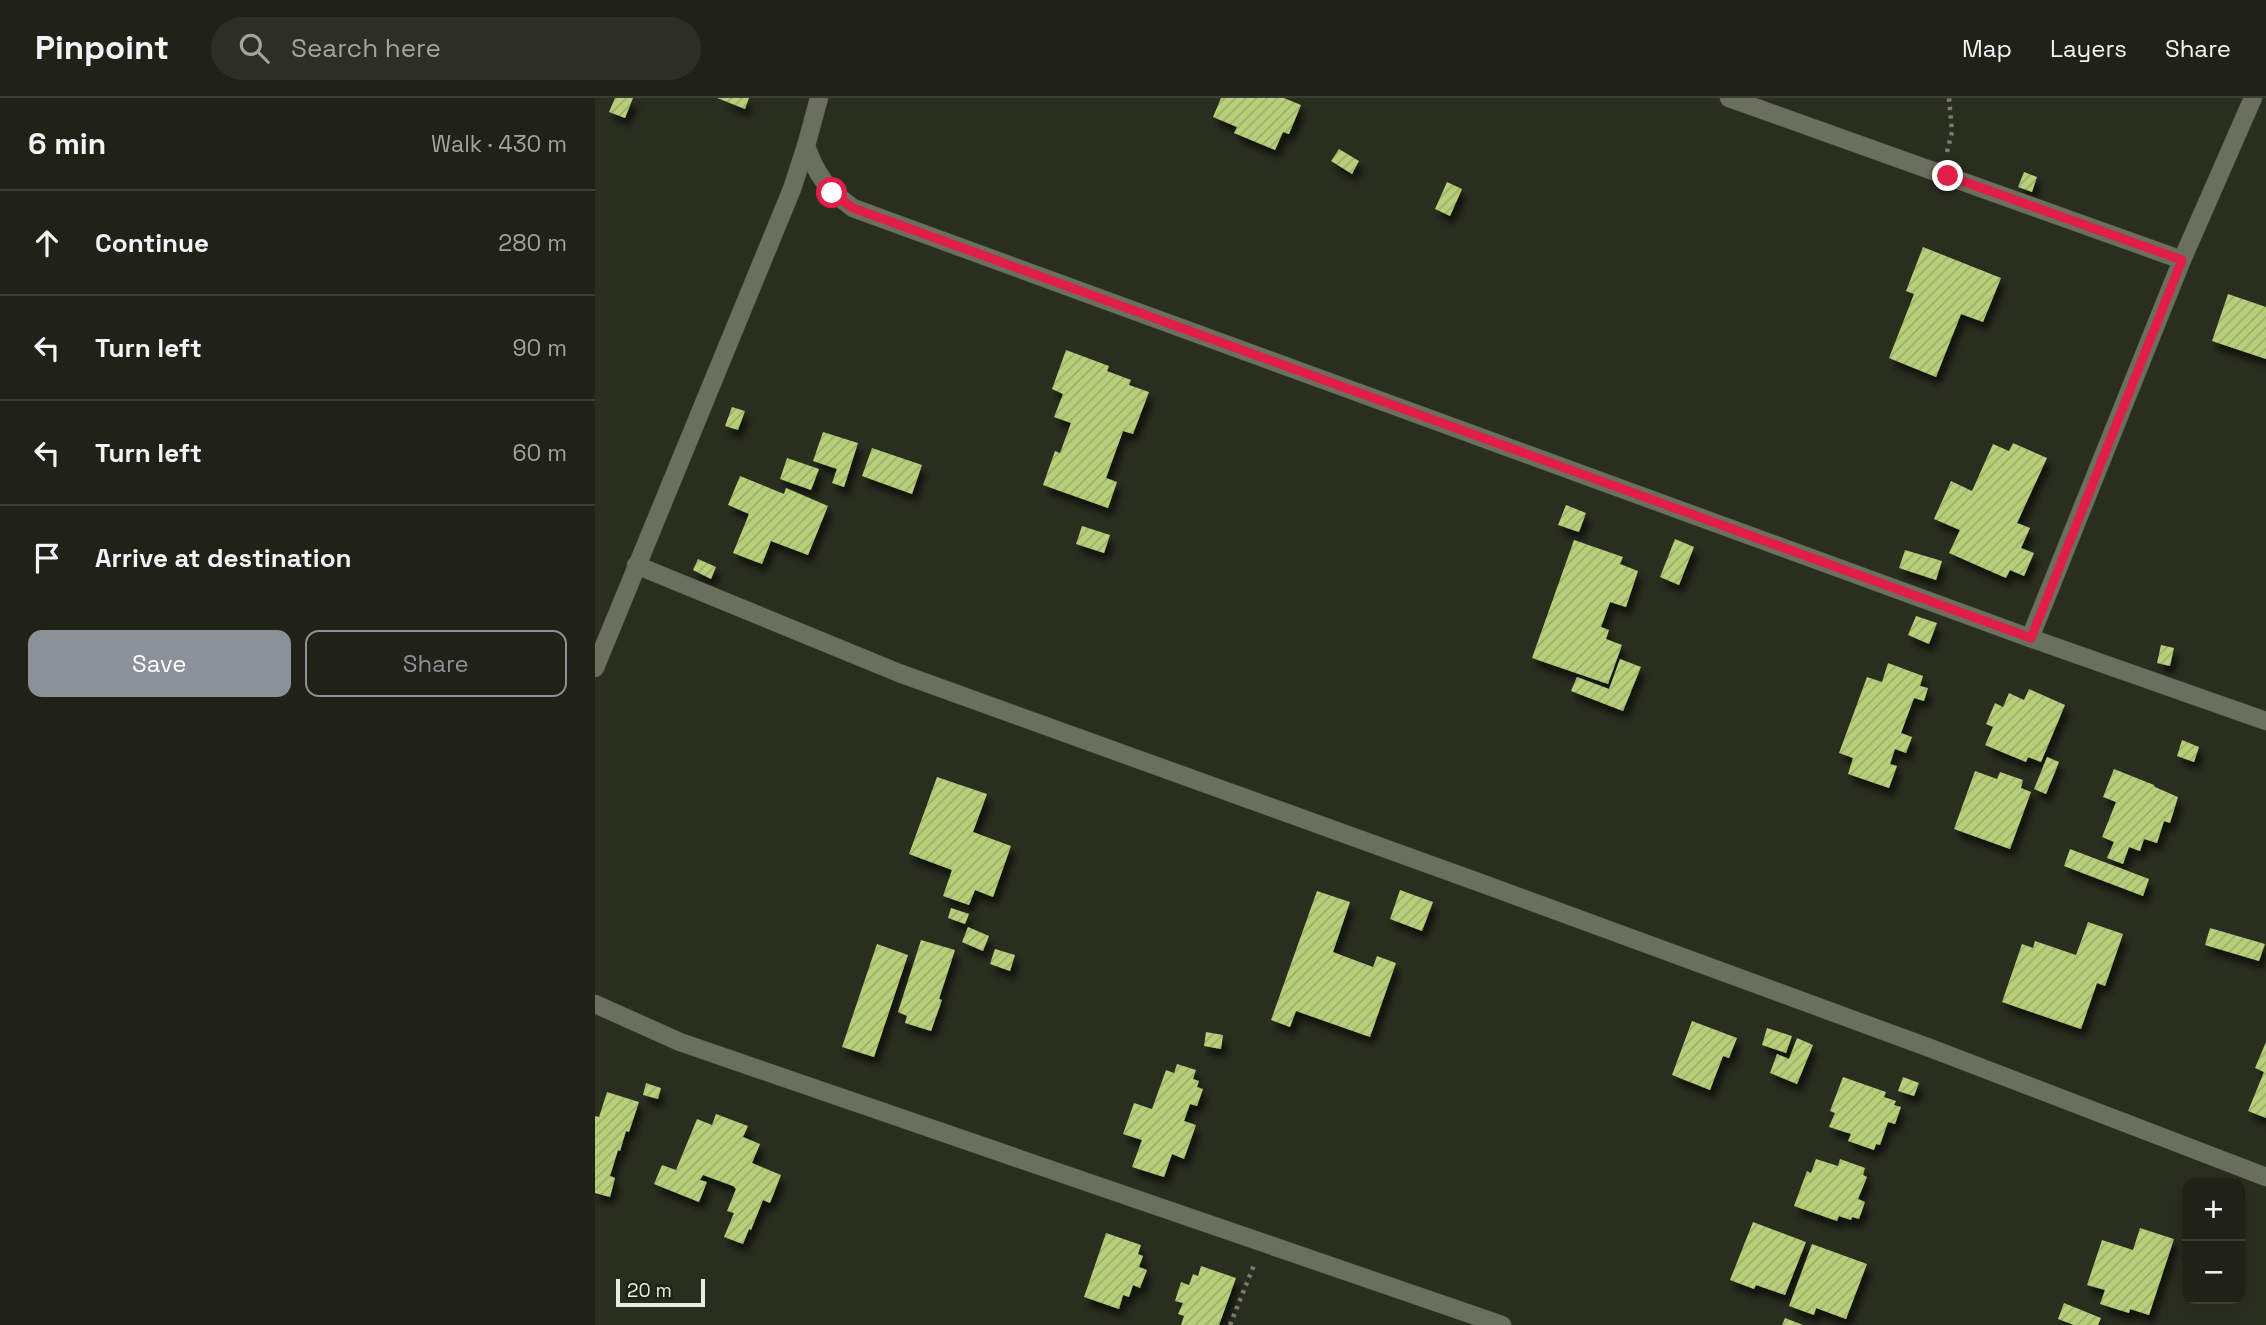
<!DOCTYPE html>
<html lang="en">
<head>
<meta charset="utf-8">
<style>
  :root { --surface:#202217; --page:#2d2f24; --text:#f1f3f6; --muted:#a2a4a1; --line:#3d3f36; --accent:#8c9099 }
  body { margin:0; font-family:"Space Grotesk",sans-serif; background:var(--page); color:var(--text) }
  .controls { position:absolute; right:21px; bottom:21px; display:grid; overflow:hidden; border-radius:14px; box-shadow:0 7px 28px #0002 }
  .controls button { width:63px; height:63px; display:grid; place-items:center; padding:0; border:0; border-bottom:2px solid var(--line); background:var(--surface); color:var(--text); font:35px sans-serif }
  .scale { position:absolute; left:21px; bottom:18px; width:89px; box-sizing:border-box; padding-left:7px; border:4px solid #e9ede3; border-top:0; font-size:19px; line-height:24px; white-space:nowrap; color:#e9ede3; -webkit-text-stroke:5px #202416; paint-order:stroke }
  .stop { position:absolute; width:21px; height:21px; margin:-16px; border:5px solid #e11d48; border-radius:50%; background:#fff }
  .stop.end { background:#e11d48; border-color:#fff; box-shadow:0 2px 7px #0008 }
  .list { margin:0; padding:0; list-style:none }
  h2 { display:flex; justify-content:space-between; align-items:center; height:91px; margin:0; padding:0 28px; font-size:30px }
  h2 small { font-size:23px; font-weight:400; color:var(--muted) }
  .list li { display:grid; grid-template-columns:46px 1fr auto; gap:21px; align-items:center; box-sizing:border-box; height:105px; padding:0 28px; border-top:2px solid var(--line) }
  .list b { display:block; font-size:26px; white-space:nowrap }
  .list em { font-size:23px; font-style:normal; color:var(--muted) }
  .actions { display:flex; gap:14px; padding:21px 28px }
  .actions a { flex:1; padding:16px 0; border:2px solid var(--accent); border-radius:14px; text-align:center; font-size:24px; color:var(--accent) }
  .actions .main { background:var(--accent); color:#fff }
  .icon { flex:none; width:38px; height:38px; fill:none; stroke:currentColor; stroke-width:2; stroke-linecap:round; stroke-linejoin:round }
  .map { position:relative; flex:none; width:1671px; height:1227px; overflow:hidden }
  header { display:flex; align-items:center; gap:42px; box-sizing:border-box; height:98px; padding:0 35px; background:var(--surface); border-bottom:2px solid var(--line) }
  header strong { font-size:33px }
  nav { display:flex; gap:38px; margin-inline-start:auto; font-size:24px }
  .search { width:490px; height:63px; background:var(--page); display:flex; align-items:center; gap:18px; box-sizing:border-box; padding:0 24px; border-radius:38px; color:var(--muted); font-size:26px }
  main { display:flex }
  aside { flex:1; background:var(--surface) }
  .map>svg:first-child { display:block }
  .building { fill:url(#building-hatch); filter:url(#shadow) }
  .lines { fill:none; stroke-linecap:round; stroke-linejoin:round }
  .minor-casing { stroke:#464a3d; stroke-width:19 }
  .path { stroke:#777b6e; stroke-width:4.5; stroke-dasharray:3.5 5; stroke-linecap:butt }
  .minor { stroke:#6a6f5e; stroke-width:18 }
  .route { stroke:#e11d48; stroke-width:9 }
</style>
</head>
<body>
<header>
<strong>Pinpoint</strong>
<div class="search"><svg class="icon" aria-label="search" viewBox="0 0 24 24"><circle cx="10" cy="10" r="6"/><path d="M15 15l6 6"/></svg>Search here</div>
<nav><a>Map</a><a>Layers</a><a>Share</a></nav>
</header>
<main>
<aside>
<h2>6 min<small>Walk · 430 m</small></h2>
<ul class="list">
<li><svg class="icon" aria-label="ahead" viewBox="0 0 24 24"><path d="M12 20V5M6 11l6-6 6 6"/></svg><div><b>Continue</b></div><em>280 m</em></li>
<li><svg class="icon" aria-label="left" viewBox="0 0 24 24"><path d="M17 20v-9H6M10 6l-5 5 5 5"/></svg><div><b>Turn left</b></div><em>90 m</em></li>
<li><svg class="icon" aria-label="left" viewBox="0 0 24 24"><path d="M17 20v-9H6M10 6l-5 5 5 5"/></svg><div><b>Turn left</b></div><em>60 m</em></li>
<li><svg class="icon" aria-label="arrive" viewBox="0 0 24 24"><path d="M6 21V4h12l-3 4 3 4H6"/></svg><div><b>Arrive at destination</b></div></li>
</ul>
<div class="actions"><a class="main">Save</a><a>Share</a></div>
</aside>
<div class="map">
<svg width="1671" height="1227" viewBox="0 0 1671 1227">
  <defs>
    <pattern id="building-hatch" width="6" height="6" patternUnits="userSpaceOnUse" patternTransform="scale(1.75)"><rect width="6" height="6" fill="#b7cf79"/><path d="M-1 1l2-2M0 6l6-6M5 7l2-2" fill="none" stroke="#9bad6c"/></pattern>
    <filter id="shadow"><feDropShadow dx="4.5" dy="8" stdDeviation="3.5" flood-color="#0009"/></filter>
  </defs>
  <rect width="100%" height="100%" fill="#2a2e1f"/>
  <!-- building -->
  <g class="building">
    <path d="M 20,0 L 38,0 L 30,20 L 14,14 Z"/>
    <path d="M 122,0 L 154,0 L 150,11 Z"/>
    <path d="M 626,0 L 689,0 L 706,7 L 694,36 L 688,34 L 680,52 L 639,35 L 642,29 L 618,19 Z"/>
    <path d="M 744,51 L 764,63 L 757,76 L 736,63 Z"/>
    <path d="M 1429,74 L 1442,79 L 1437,94 L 1423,89 Z"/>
    <path d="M 852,84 L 867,91 L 855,118 L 840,111 Z"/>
    <path d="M 1328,149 L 1406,180 L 1388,224 L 1366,216 L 1341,279 L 1294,260 L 1319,196 L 1311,193 Z"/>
    <path d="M 1633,196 L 1671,209 L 1671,261 L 1617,243 Z"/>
    <path d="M 471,252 L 514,268 L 512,273 L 536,282 L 534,287 L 554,294 L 538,336 L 528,333 L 511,380 L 522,384 L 513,410 L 448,387 L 460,353 L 465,355 L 476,325 L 459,319 L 468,296 L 457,291 Z"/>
    <path d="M 137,309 L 150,313 L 143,332 L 130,328 Z"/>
    <path d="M 228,334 L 263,345 L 249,389 L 237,385 L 242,371 L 218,363 Z"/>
    <path d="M 1418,345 L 1452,360 L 1422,425 L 1435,430 L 1426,450 L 1439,455 L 1429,478 L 1415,472 L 1411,480 L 1354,455 L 1365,432 L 1339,421 L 1356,383 L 1377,393 L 1398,346 L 1414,353 Z"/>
    <path d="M 277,350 L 327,367 L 317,396 L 267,378 Z"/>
    <path d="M 192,360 L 224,371 L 216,392 L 185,381 Z"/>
    <path d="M 145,378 L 189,396 L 191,390 L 233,408 L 213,457 L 176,443 L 167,466 L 138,455 L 154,416 L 133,407 Z"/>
    <path d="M 971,407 L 991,415 L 984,434 L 963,427 Z"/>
    <path d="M 487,428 L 515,437 L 509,455 L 481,446 Z"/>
    <path d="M 1080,441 L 1099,449 L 1084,487 L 1065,479 Z"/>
    <path d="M 979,442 L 1028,459 L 1025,466 L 1043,473 L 1031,509 L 1015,504 L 1006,529 L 1014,532 L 1011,541 L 1027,547 L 1013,586 L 937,560 Z"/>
    <path d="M 1310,452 L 1347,463 L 1341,482 L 1304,470 Z"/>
    <path d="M 103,461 L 121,469 L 116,481 L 98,472 Z"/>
    <path d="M 1321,518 L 1342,525 L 1334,546 L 1313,537 Z"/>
    <path d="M 1566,547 L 1579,550 L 1575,568 L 1562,565 Z"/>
    <path d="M 1025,561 L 1046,569 L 1028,613 L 976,593 L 982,579 L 1014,591 Z"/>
    <path d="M 1293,565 L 1328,578 L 1325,588 L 1333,590 L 1329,603 L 1319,600 L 1306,635 L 1317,639 L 1311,655 L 1300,651 L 1295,666 L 1302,668 L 1294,690 L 1253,676 L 1258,660 L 1244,655 L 1272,579 L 1287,584 Z"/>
    <path d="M 1434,591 L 1470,607 L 1446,664 L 1433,659 L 1431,664 L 1390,647 L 1398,629 L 1391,626 L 1400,605 L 1408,609 L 1414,595 L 1429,602 Z"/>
    <path d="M 1587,642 L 1604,649 L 1599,664 L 1582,658 Z"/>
    <path d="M 1452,659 L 1464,664 L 1451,696 L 1439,691 Z"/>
    <path d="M 1519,671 L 1559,687 L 1560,689 L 1583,699 L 1575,725 L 1569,723 L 1562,745 L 1549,741 L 1545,753 L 1534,749 L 1528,766 L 1512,760 L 1519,744 L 1507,739 L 1521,704 L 1508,699 Z"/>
    <path d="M 1380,673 L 1402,681 L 1405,674 L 1428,682 L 1426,690 L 1436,694 L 1415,751 L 1359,731 Z"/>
    <path d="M 342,679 L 392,696 L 378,734 L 416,748 L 398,799 L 380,792 L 374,807 L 348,798 L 357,772 L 314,756 Z"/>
    <path d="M 1475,751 L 1554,781 L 1548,798 L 1469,768 Z"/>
    <path d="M 805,792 L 838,804 L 827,833 L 795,821 Z"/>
    <path d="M 722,793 L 755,804 L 738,854 L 778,869 L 782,858 L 801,865 L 775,939 L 701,913 L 695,929 L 676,922 Z"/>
    <path d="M 356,810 L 374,816 L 370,826 L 353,820 Z"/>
    <path d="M 1493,824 L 1528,836 L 1510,888 L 1502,885 L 1486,931 L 1407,904 L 1427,846 L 1438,850 L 1440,843 L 1481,857 Z"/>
    <path d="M 373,829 L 394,838 L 388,853 L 367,844 Z"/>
    <path d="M 1615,830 L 1670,846 L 1664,863 L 1610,847 Z"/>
    <path d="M 326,842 L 360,852 L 344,901 L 347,902 L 336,933 L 310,925 L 312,918 L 303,914 Z"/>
    <path d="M 282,846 L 313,857 L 279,959 L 247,949 Z"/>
    <path d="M 400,851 L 420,857 L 415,873 L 395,866 Z"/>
    <path d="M 1097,923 L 1142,940 L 1134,960 L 1128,958 L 1115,992 L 1077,977 Z"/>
    <path d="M 1172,930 L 1197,938 L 1191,955 L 1167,947 Z"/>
    <path d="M 611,934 L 628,937 L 626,951 L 609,948 Z"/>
    <path d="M 1202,940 L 1218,947 L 1202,986 L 1175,975 L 1182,956 L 1194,961 Z"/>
    <path d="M 1671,944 L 1671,1020 L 1653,1013 L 1669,974 L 1660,970 Z"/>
    <path d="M 582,966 L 601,972 L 598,981 L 604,983 L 602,989 L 608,991 L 602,1008 L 595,1006 L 589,1023 L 601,1027 L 589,1061 L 577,1056 L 569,1079 L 537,1069 L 547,1042 L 528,1036 L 539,1005 L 557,1011 L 571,972 L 579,975 Z"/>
    <path d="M 1248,979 L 1291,994 L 1289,999 L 1301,1003 L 1299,1007 L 1306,1009 L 1300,1026 L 1293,1024 L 1285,1047 L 1281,1046 L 1279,1052 L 1253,1043 L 1256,1036 L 1234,1029 L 1240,1015 L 1235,1013 Z"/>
    <path d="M 1308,979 L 1324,985 L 1319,998 L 1303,993 Z"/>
    <path d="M 51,985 L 66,990 L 63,1001 L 48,997 Z"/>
    <path d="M 12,994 L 44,1004 L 34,1034 L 31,1033 L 25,1053 L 23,1052 L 15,1078 L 20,1080 L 15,1099 L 0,1095 L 0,1018 L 4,1019 Z"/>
    <path d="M 121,1016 L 153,1028 L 148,1039 L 165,1046 L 157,1065 L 186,1077 L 175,1105 L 168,1102 L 156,1132 L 154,1131 L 148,1146 L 129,1139 L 139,1115 L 132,1113 L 141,1091 L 138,1088 L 108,1077 L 105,1082 L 112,1084 L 104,1104 L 59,1086 L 67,1067 L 81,1072 L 102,1021 L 117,1027 Z"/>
    <path d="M 1221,1061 L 1243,1068 L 1245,1061 L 1270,1070 L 1268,1077 L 1272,1079 L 1263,1101 L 1270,1104 L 1264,1121 L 1257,1119 L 1256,1122 L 1244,1118 L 1242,1123 L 1199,1108 L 1212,1073 L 1216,1075 Z"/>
    <path d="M 1158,1124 L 1211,1144 L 1190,1197 L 1161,1187 L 1159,1191 L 1135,1182 Z"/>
    <path d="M 1545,1130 L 1579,1141 L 1554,1217 L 1535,1211 L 1534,1215 L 1505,1206 L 1510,1192 L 1492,1187 L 1507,1142 L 1538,1152 Z"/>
    <path d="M 511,1135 L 546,1147 L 543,1156 L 548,1158 L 544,1169 L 552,1172 L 545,1190 L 538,1187 L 534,1199 L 528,1197 L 524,1211 L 489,1199 Z"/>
    <path d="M 1217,1146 L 1272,1166 L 1251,1221 L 1221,1210 L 1219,1217 L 1194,1208 Z"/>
    <path d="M 606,1168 L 641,1180 L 624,1227 L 586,1227 L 589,1218 L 583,1216 L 588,1205 L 580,1203 L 586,1184 L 594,1187 L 598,1176 L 603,1178 Z"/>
    <path d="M 1469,1205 L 1506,1220 L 1503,1227 L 1479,1227 L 1463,1221 Z"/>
    <path d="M 1190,1220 L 1208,1227 L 1187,1227 Z"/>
  </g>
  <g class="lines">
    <defs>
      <g id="minor">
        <path d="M 1134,0 L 1587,162"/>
        <path d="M 211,48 C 222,78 232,91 258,110 L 1435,540 L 1671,623"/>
        <path d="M 41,467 L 304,575 L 894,788 L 1335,950 L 1671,1079"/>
        <path d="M 1435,540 L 1587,162 L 1658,0"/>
        <path d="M 0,570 L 197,91 L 211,48 L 224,0"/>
        <path d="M 0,906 L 85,944 L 907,1227"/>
      </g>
    </defs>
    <!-- minor casing -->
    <use href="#minor" class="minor-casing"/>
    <!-- path -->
    <g class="path">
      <path d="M 1352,54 L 1357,34 L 1354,0"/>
      <path d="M 635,1227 L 659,1167"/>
    </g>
    <!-- minor -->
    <use href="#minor" class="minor"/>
  </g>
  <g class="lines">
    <!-- route -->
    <path class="route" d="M 237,95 L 258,110 L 1436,540 L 1587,162 L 1353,78"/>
  </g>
</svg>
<div class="controls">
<button>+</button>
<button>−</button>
</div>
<div class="scale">20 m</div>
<div class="stop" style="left:237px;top:95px"></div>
<div class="stop end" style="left:1353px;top:78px"></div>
</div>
</main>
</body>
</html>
